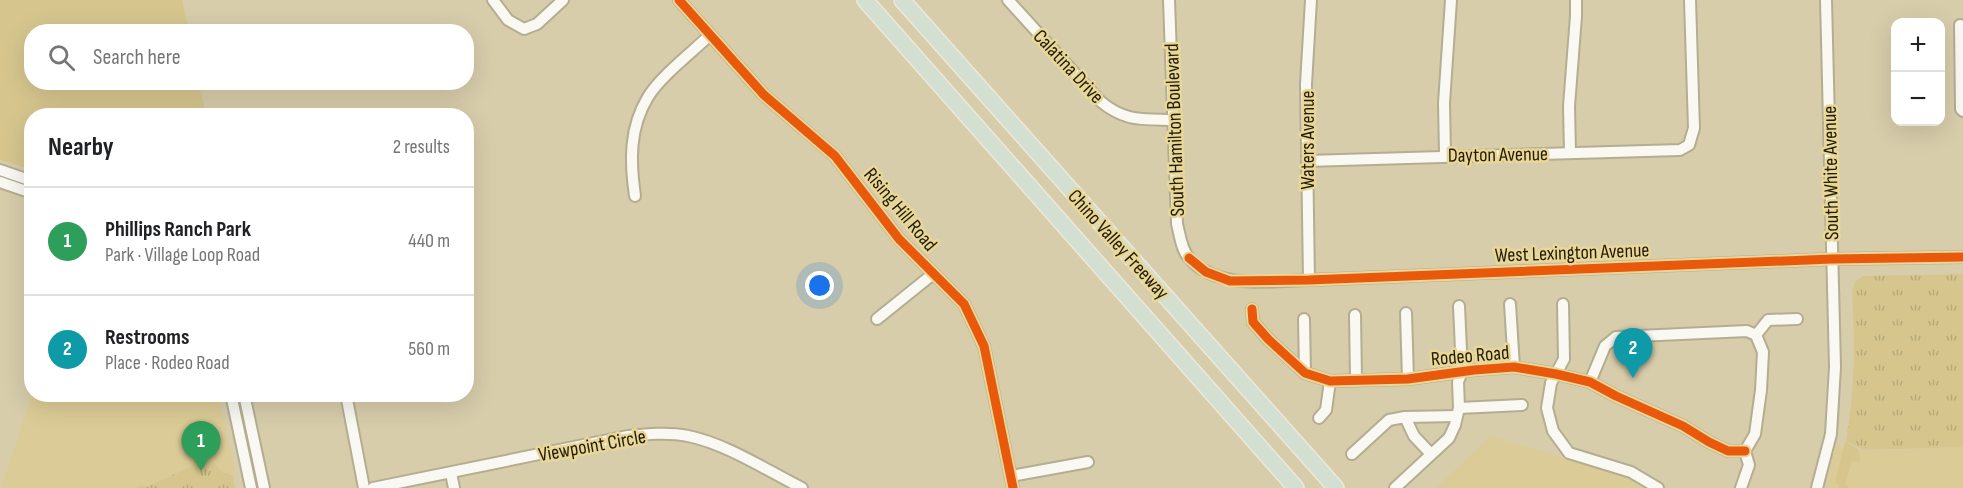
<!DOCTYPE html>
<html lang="en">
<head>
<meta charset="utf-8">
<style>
  :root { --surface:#fff; --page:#f6f6f6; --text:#202124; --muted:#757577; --line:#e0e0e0; --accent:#ea580c }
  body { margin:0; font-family:"Sofia Sans Condensed",sans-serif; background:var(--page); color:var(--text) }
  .controls { position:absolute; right:18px; top:18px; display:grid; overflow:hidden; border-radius:12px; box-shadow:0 6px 24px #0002 }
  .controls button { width:54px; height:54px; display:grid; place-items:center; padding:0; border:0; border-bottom:2px solid var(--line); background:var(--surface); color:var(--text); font:30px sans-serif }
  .you { position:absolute; left:820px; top:286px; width:21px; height:21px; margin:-15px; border:4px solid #fff; border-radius:50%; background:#1a73e8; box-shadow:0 0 0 9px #1a73e833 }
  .badge { display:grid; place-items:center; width:39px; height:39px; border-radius:50%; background:var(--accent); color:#fff; font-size:20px; font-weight:700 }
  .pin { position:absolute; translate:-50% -50px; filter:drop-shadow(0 2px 3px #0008) }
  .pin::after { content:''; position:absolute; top:32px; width:21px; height:18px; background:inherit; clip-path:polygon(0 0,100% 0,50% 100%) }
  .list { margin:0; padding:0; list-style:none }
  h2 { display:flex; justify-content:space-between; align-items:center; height:78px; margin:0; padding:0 24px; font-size:26px }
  h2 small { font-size:20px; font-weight:400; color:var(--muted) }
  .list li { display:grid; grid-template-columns:39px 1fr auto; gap:18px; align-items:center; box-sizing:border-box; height:108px; padding:0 24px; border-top:2px solid var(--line) }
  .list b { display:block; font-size:22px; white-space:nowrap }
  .list p { margin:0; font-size:20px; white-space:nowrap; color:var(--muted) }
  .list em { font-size:20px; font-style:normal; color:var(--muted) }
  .icon { flex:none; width:33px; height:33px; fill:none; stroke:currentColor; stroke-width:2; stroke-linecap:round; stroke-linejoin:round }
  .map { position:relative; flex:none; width:1963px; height:488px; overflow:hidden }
  .search { position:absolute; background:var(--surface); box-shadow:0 6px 24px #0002; left:24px; top:24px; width:450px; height:66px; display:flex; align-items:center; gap:15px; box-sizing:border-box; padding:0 21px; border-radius:24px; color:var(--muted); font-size:22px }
  .panel { position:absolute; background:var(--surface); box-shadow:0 6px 24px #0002; left:24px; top:108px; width:450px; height:294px; border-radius:24px }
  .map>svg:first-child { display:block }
  .built { fill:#dbcb96 }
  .green { fill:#d6c68e }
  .park { fill:url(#park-tufts) }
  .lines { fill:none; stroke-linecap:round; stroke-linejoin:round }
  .minor-casing { stroke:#b4ad91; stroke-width:14 }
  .highway-casing { stroke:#ede8d9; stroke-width:18 }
  .minor { stroke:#f9f8f2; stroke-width:10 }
  .highway { stroke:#d3dfd1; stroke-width:15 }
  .cycleway-casing { stroke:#e9d799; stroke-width:13 }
  .cycleway { stroke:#e8590c; stroke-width:9 }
  .labels { text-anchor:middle; stroke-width:5; stroke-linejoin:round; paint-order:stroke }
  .street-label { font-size:20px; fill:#211b03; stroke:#e9d799 }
</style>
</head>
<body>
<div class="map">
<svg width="1963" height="488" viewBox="0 0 1963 488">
  <defs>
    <pattern id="park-tufts" width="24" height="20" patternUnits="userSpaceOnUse" patternTransform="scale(1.5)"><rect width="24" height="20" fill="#d6c68e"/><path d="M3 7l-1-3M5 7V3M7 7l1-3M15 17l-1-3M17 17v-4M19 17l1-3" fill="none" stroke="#b7aa79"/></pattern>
  </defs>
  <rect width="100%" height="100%" fill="#d7cdab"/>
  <!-- built -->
  <g class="built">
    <path d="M 32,395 L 218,395 L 234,468 L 233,477 L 228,473 L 223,473 L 210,459 L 193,464 L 147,487 L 141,485 L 134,488 L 1,488 Z"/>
    <path d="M 1491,436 L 1636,480 L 1648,488 L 1436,488 Z"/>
    <path d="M 1835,445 L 1861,451 L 1963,447 L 1963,488 L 1826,488 Z"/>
  </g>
  <!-- green -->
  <g class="green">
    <path d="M 0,0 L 182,0 L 189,31 L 32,32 L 32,82 L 199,83 L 206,115 L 32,116 L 31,169 L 0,160 Z"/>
    <path d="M 1845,441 L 1859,450 L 1860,462 L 1852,461 L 1845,485 L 1850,488 L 1838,488 L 1839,484 L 1835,483 Z"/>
  </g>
  <!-- park -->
  <g class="park">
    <path d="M 1963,274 L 1963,447 L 1863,450 L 1846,441 C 1855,391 1855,342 1852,291 C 1854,283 1856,279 1864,276 Z"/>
    <path d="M 198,452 L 210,459 L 223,473 L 228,473 L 233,477 L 235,488 L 134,488 L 141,485 L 147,487 L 189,467 L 193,464 L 193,453 Z"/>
  </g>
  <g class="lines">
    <defs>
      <g id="minor">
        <path d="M 493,0 L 508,20 L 524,29 L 537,24 L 563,0"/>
        <path d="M 679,0 L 764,95 L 835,156 L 899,239 L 964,304 L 984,346 L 1013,488"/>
        <path d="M 1008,0 L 1100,101 C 1125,122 1142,119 1173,120"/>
        <path d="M 1169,0 L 1177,224 C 1180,235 1181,249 1189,258 C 1216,290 1271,281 1309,280 L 1832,259 L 1963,257"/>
        <path d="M 1960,25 L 1961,109 L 1963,111"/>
        <path d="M 1570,153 L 1569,106 L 1576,16 L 1576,0"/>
        <path d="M 1445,155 L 1444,103 L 1451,0"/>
        <path d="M 1307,161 L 1680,150 L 1689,145 L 1694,128 L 1690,0"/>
        <path d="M 0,170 L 32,181"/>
        <path d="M 0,182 L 32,193"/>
        <path d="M 635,196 C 630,162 629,128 648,97 C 660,77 692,52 710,35"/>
        <path d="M 1309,280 L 1306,84 L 1311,0"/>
        <path d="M 1510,304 L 1514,367"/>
        <path d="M 1563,304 L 1564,359 L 1551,383 L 1547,408 L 1553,431 L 1569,453 L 1631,472 L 1658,488"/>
        <path d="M 1252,309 L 1253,322 L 1268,339 L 1305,373 L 1330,381 L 1408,379 L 1474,370 L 1514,367 L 1556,374 L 1590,382 L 1616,396 L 1683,426 L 1709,442 L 1728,451 L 1745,451"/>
        <path d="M 1406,313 L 1408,379"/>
        <path d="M 1355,315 L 1356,379"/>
        <path d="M 877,319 L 933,274"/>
        <path d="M 1304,319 L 1305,373"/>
        <path d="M 1590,382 L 1605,346 L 1616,337 L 1747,331 L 1756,335 L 1768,320 L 1797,319"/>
        <path d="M 231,394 L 251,488"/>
        <path d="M 244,394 L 264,488"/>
        <path d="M 346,394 L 364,488"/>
        <path d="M 1459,408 L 1522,405"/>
        <path d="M 1405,417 L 1414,436 L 1431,454"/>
        <path d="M 1319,418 L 1326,410 L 1330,381"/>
        <path d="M 1352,454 L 1389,420 L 1405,417 L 1456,416"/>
        <path d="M 451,473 L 454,488"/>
        <path d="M 1011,476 L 1088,462"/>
        <path d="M 373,488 L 628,436 C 647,434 668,432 688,436 C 727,444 766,470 802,488"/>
        <path d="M 1395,488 L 1449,438 L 1455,425 L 1459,408 L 1458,382 L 1462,372 L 1459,306"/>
        <path d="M 1741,488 L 1749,465 L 1745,451 L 1755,434 L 1761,390 L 1763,352 L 1756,335"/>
        <path d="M 1817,488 L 1831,434 L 1835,367 L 1826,0"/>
      </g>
      <g id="highway">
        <path d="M 865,0 L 1296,488"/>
        <path d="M 902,0 L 1336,488"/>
      </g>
    </defs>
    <!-- minor casing -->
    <use href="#minor" class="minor-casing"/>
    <!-- highway casing -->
    <use href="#highway" class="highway-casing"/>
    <!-- minor -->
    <use href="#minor" class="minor"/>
    <!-- highway -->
    <use href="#highway" class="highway"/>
    <defs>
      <g id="cycleway">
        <path d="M 679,0 L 764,95 L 835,156 L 899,239 L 964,304 L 984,346 L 1013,488"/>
        <path d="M 1189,258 L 1206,272 L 1230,281 L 1309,280 L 1832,259 L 1963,257"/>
        <path d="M 1252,309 L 1253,322 L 1268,339 L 1305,373 L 1330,381 L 1408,379 L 1474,370 L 1514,367 L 1556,374 L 1590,382 L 1616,396 L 1683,426 L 1709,442 L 1728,451 L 1745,451"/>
      </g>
    </defs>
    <!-- cycleway casing -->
    <use href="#cycleway" class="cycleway-casing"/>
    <!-- cycleway -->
    <use href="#cycleway" class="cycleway"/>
  </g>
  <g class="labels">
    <!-- street labels -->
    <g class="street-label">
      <text transform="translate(1069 66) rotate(47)" y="7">Calatina Drive</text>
      <text transform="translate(1174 130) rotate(-92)" y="7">South Hamilton Boulevard</text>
      <text transform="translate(1307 140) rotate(-90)" y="7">Waters Avenue</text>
      <text transform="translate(1498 154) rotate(-1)" y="7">Dayton Avenue</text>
      <text transform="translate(1830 173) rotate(-91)" y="7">South White Avenue</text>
      <text transform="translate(901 209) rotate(50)" y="7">Rising Hill Road</text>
      <text transform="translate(1119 244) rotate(48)" y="7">Chino Valley Freeway</text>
      <text transform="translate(1572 252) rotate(-2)" y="7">West Lexington Avenue</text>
      <text transform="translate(1470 355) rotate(-5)" y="7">Rodeo Road</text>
      <text transform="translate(592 445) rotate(-10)" y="7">Viewpoint Circle</text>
    </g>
  </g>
</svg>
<div class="controls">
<button>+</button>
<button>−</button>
</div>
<div class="you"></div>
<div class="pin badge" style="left:201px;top:471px;background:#2e9e5b">1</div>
<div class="pin badge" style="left:1633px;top:378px;background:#0f9aa8">2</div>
<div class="search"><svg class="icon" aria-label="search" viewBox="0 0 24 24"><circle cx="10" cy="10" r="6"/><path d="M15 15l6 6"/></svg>Search here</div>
<section class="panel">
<h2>Nearby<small>2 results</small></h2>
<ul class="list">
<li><span class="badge" style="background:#2e9e5b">1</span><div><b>Phillips Ranch Park</b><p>Park · Village Loop Road</p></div><em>440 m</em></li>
<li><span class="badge" style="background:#0f9aa8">2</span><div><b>Restrooms</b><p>Place · Rodeo Road</p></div><em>560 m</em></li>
</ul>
</section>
</div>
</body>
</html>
